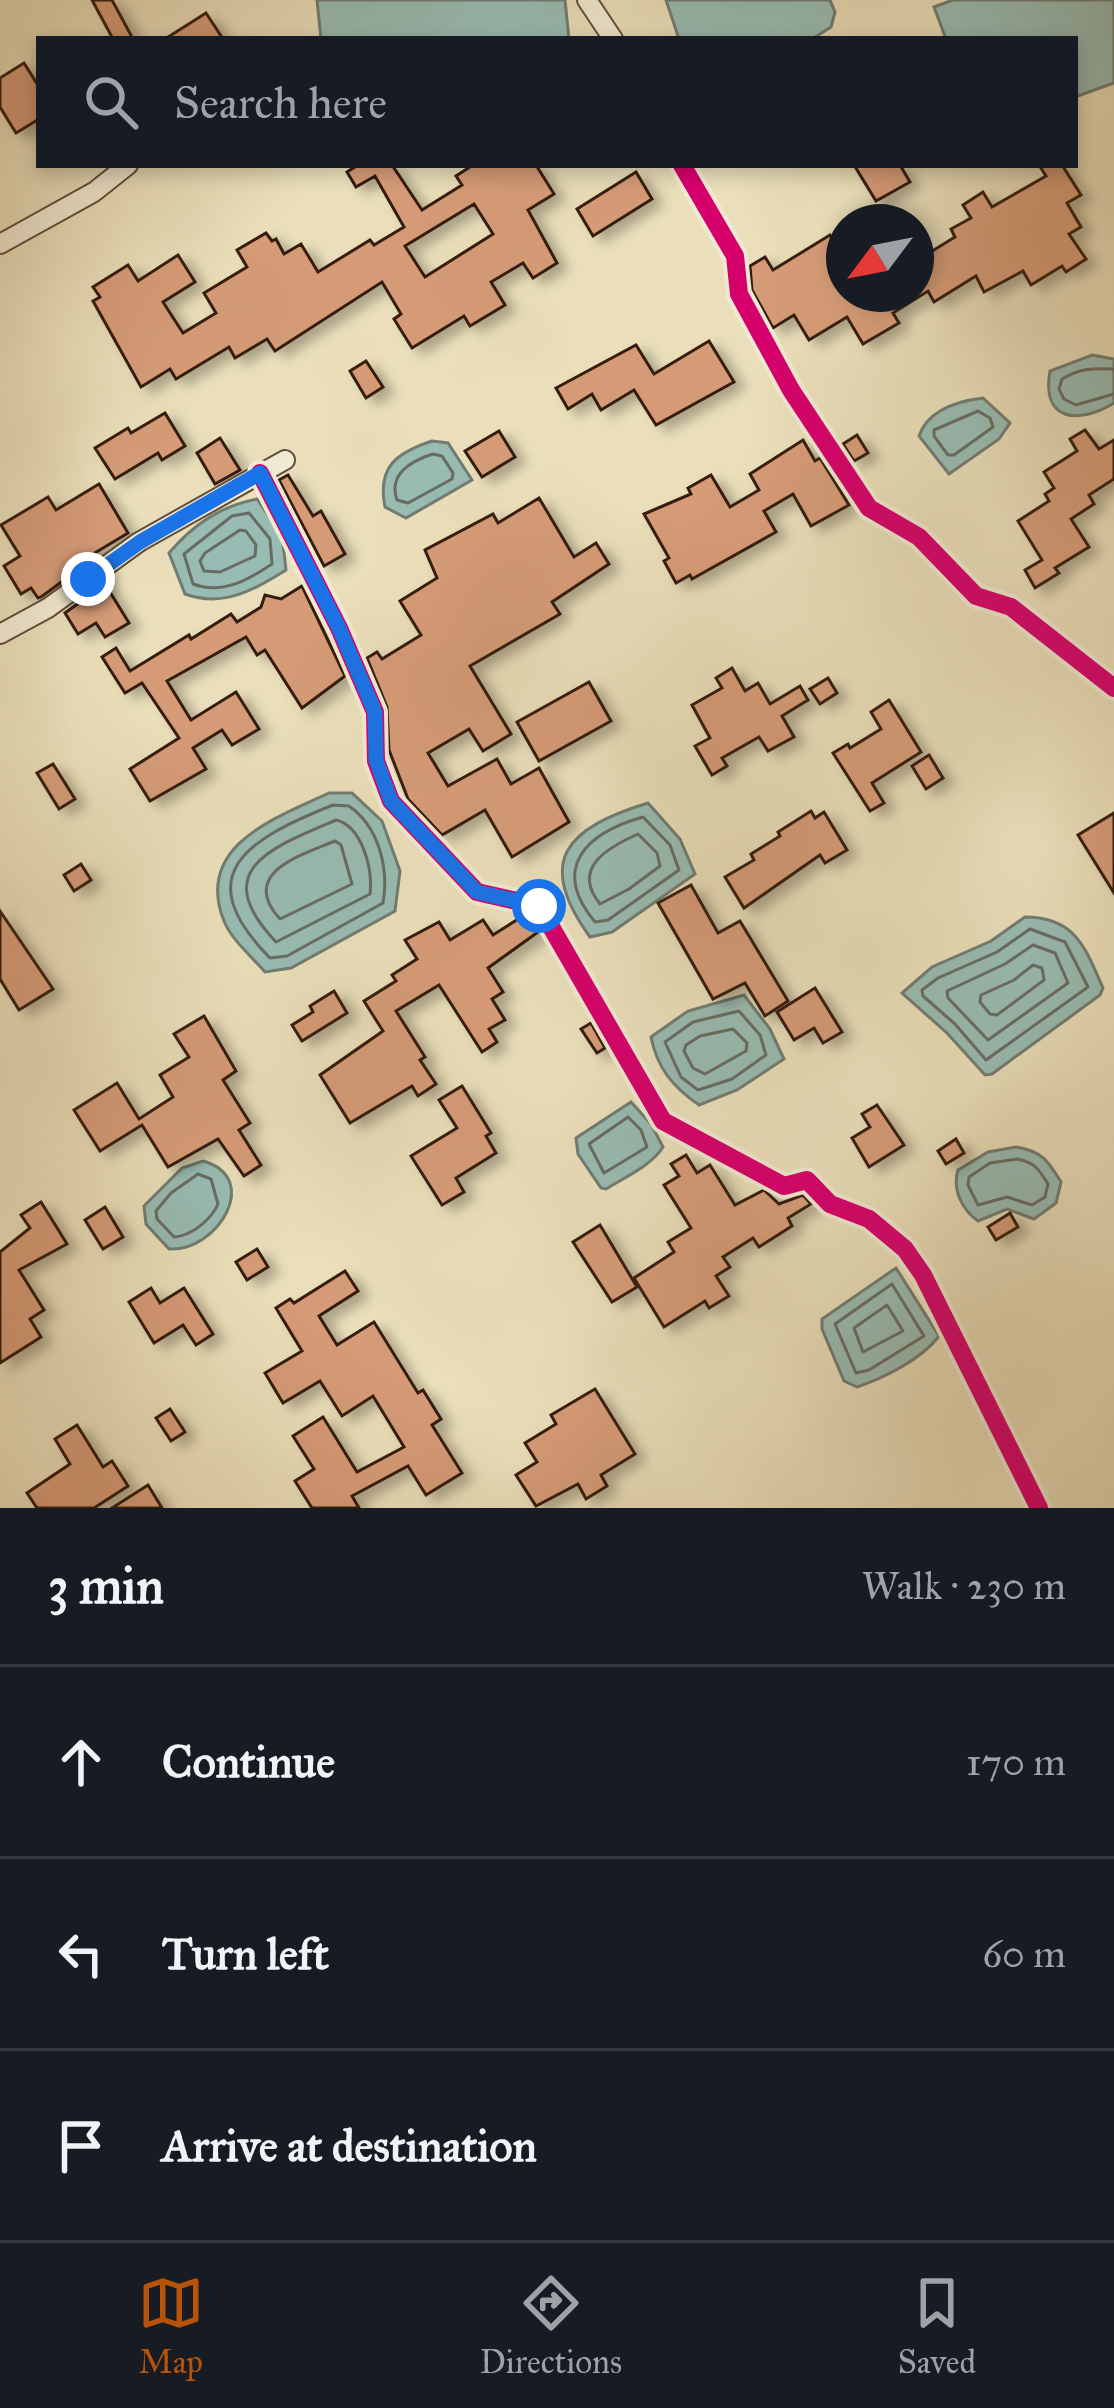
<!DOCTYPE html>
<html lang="en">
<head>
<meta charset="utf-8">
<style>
  :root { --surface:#171b24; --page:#20242c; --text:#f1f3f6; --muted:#9ea1a6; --line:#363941; --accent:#b45309 }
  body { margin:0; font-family:"IM FELL Great Primer",serif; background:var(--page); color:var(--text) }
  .compass { position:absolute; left:826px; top:204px; width:108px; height:108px; border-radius:50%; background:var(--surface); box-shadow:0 6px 18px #0003; rotate:238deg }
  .stop { position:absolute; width:36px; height:36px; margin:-27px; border:9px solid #1a73e8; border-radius:50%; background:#fff }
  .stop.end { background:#1a73e8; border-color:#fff; box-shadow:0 3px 12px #0008 }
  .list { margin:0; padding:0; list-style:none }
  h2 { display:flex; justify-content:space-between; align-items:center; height:156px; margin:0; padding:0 48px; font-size:51px }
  h2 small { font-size:39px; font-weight:400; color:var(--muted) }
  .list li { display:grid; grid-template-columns:78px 1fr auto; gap:36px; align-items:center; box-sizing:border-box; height:192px; padding:0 48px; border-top:3px solid var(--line) }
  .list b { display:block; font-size:45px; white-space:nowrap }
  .list em { font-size:39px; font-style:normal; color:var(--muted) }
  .icon { flex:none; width:66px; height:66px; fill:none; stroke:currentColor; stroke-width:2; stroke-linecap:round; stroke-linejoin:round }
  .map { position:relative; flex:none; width:1114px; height:1508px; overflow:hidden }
  .search { position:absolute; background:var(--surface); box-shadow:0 6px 18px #0003; left:36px; right:36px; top:36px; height:132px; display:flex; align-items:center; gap:30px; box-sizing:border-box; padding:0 42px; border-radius:0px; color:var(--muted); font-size:45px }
  .sheet { height:732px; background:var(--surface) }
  nav { display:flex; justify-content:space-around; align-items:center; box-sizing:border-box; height:168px; border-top:3px solid var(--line); background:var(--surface); font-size:33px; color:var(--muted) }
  nav a { display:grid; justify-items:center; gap:6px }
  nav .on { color:var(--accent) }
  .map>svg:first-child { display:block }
  .water { fill:#98bcb3; stroke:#717c72; stroke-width:3 }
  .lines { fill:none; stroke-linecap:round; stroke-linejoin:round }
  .shore { stroke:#676c62; stroke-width:3 }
  .building { fill:#d59b77; stroke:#361c10; stroke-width:3; fill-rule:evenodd; filter:url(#shadow) }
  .street-casing { stroke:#634d3a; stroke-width:22 }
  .street { stroke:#f1ead2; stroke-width:18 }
  .cycleway-casing { stroke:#f1ead2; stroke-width:26 }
  .cycleway { stroke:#d6006c; stroke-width:18 }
  .route { stroke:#1a73e8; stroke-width:15 }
</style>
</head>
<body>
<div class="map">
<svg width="1114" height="1508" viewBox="0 0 1114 1508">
  <defs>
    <filter id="shadow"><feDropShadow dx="10" dy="6" stdDeviation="6" flood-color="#0004"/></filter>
  </defs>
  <rect width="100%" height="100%" fill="#eadfba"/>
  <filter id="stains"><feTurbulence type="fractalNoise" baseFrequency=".00167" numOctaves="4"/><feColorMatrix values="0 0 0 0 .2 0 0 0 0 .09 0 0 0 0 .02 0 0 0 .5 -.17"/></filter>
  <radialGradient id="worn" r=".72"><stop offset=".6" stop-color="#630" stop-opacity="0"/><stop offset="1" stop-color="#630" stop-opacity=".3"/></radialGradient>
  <!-- water -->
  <g class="water">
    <path d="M 317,0 L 565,0 L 569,39 L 321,39 Z"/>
    <path d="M 666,0 L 830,0 L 835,12 L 831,27 L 812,39 L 679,39 Z"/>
    <path d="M 953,0 L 1114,0 L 1114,83 L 1075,97 L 1075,39 L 946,39 L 934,7 Z"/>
    <path d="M 1092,355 L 1114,359 L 1114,403 C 1078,425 1041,421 1050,371 Z"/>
    <path d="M 983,398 L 1010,423 L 999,439 L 949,474 L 919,436 C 928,410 958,401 983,398 Z"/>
    <path d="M 432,441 L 448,443 L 472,480 L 406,518 L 385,507 C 377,467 396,453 432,441 Z"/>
    <path d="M 257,499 L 282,535 L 286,570 C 253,590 224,608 185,594 L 169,553 C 193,525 220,506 257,499 Z"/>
    <path d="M 329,793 L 352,793 L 382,821 L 400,871 L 395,911 L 291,968 L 265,972 C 252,957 231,939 224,921 C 194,846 275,818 329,793 Z"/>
    <path d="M 648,803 L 680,839 L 695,874 L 612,932 L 590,937 C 534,860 567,828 648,803 Z"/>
    <path d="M 1025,917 C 1075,917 1085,947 1103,988 L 1100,995 L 992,1074 L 985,1075 L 947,1033 L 902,993 L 932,967 L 991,941 Z"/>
    <path d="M 744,995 L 770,1029 L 784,1059 L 737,1090 L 699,1105 C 673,1087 657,1068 651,1037 L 688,1011 Z"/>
    <path d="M 631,1102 L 651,1124 L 663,1147 C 651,1166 625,1177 606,1189 L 601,1188 L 578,1154 L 576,1138 Z"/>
    <path d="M 1016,1147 C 1042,1151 1048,1161 1061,1182 L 1056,1203 L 1034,1219 L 1007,1209 L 978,1221 C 962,1210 952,1189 958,1170 L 988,1152 Z"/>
    <path d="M 203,1161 C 263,1178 217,1252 169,1249 L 146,1224 L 144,1206 L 182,1168 Z"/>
    <path d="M 896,1268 L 939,1336 C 922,1359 884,1378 857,1387 L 844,1381 L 822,1329 L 822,1319 Z"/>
  </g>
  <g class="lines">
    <!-- shore -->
    <g class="shore">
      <path d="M 1114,369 C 1094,368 1080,368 1062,379 L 1059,389 L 1064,399 L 1076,405 L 1114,394"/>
      <path d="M 978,411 L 990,418 L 993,427 L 954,455 L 948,455 L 934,436 L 934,430 Z"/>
      <path d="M 433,454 L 442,456 L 453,473 L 452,479 L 408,503 L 397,500 C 388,474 411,461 433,454 Z"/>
      <path d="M 249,513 L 270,539 L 272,564 C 248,580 222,595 193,584 L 184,554 L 232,516 Z"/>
      <path d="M 240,530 L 246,531 L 256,545 L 255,556 L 220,572 L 204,571 L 200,561 L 205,553 Z"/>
      <path d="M 333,805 L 349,806 C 379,827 389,868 383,903 L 287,956 L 270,958 C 187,874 248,839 333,805 Z"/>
      <path d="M 643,817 L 670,845 L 679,870 L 608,920 L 595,922 C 550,868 586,833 643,817 Z"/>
      <path d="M 336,820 C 362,826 373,869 370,894 L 276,942 C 208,870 270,848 336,820 Z"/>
      <path d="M 638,834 L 657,853 L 660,866 L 629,889 L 600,904 C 571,868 607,848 638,834 Z"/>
      <path d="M 335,841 L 341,845 L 352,884 L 280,919 C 239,874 298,856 335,841 Z"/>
      <path d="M 1030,929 L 1065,942 L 1088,987 L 986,1060 L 955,1024 L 923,996 L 922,990 L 938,978 L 997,952 Z"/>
      <path d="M 1033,945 L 1055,953 L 1068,983 L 988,1040 L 948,998 L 947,991 L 1005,964 Z"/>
      <path d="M 1033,965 L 1042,968 L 1044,980 L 997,1015 L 990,1014 L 980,1002 L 981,995 L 1014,980 Z"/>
      <path d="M 739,1011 L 760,1035 L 766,1055 L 732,1079 L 698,1090 L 681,1077 L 665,1042 L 693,1022 Z"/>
      <path d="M 733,1029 L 747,1043 L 746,1051 L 705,1074 L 693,1068 L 684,1051 L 686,1045 L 700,1036 Z"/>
      <path d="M 628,1117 L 641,1130 L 647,1147 L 604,1173 L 589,1144 Z"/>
      <path d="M 1017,1159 C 1034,1162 1039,1169 1048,1184 L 1045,1197 L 1032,1205 L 1007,1197 L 978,1205 L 968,1185 L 969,1177 L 990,1163 Z"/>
      <path d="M 198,1174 L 211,1179 L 218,1204 C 211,1220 191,1236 174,1237 L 157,1219 L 156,1211 L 171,1193 Z"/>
      <path d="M 892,1284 L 924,1336 L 869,1370 L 856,1373 L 835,1324 Z"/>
      <path d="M 887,1305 L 903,1331 L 863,1352 L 854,1328 Z"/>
    </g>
  </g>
  <!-- building -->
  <g class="building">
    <path d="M 92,0 L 112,0 L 133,39 L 113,39 Z"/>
    <path d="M 206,13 L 223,39 L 165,39 Z"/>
    <path d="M 24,63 L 39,87 L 39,119 L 16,133 L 0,107 L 0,78 Z"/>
    <path d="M 358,165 L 392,165 L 422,210 L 462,185 L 456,176 L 473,165 L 536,165 L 554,194 L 528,210 L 557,263 L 533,278 L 523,263 L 491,282 L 505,305 L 470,326 L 464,316 L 412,348 L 394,319 L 401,314 L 382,282 L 275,351 L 267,339 L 235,358 L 229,347 L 176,379 L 170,369 L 141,387 L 93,301 L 100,297 L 93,287 L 128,265 L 138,281 L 178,255 L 195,282 L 163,302 L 183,333 L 216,313 L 204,293 L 247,267 L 237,250 L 266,233 L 272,241 L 276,239 L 284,254 L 301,244 L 318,272 L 370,240 L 374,245 L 404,227 L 375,176 L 356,187 L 347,172 ZM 474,204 L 493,234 L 425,277 L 405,246 Z"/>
    <path d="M 854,165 L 900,165 L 910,182 L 876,201 Z"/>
    <path d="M 1039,165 L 1062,165 L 1081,195 L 1067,203 L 1081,227 L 1069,234 L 1086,259 L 1066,272 L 1062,266 L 1031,285 L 1023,271 L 984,292 L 976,276 L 934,302 L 928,291 L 893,313 L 899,323 L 863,344 L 847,317 L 809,340 L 794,315 L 773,328 L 752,290 L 750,266 L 765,257 L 773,270 L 830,235 L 844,258 L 844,294 L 916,294 L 916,261 L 955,237 L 951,229 L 971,218 L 963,205 L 983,192 L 992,207 L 1046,176 Z"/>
    <path d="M 636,172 L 652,199 L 593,236 L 577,209 Z"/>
    <path d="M 709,341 L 734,382 L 656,425 L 634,390 L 601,410 L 592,394 L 568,409 L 556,388 L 636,345 L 654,374 Z"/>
    <path d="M 366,361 L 383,387 L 366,398 L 350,371 Z"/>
    <path d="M 165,413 L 185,446 L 162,460 L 158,453 L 115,479 L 95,448 L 128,428 L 131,433 Z"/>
    <path d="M 1085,430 L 1099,449 L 1114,440 L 1114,479 L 1089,495 L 1094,504 L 1071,519 L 1089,547 L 1055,568 L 1059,573 L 1035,588 L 1025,570 L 1042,560 L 1018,521 L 1049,501 L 1045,494 L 1054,488 L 1044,472 L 1077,451 L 1070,439 Z"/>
    <path d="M 499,431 L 515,457 L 482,477 L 465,451 Z"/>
    <path d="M 857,435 L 868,453 L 854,461 L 843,444 Z"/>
    <path d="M 220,438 L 240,470 L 215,484 L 197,453 Z"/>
    <path d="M 803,440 L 815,461 L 820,458 L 849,505 L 811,526 L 793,494 L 764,511 L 776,532 L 692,579 L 690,575 L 676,583 L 664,561 L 669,558 L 644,514 L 691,494 L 688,488 L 711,475 L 730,507 L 759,490 L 750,474 Z"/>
    <path d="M 288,475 L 313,516 L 321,511 L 345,554 L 324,566 L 279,480 Z"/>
    <path d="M 99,484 L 128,533 L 88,557 L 90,561 L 41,597 L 38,598 L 31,588 L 21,594 L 4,566 L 20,556 L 1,525 L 48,497 L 56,510 Z"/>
    <path d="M 539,498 L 574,557 L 596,543 L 609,564 L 552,602 L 560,614 L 470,666 L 511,734 L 483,751 L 469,729 L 428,753 L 448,786 L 497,759 L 511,784 L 539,768 L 569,822 L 512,857 L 485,810 L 442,835 L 408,799 L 389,750 L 387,707 L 367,658 L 377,652 L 382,659 L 421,635 L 400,601 L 437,578 L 425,550 L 493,514 L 498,523 Z"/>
    <path d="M 105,584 L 129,623 L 105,637 L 96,623 L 78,634 L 65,613 Z"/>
    <path d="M 302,586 L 345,676 L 302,708 L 265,650 L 257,655 L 246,637 L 167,681 L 191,720 L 236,692 L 259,729 L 232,745 L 222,730 L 193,748 L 206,769 L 150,801 L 130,769 L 179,738 L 142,683 L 125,693 L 102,657 L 116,648 L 130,671 L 189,635 L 191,639 L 231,614 L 237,622 L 261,607 L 265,595 L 281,599 Z"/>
    <path d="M 732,668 L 745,691 L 758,683 L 770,704 L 800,686 L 808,700 L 782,716 L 794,737 L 768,751 L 759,737 L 722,758 L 727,766 L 712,775 L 695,746 L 710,738 L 692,705 L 722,688 L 716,678 Z"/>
    <path d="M 828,678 L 837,693 L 820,704 L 810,689 Z"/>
    <path d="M 589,682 L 611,721 L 539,761 L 517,722 Z"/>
    <path d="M 889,700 L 921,752 L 872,783 L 884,803 L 870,811 L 833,753 L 848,744 L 850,748 L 881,729 L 871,712 Z"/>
    <path d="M 929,755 L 943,778 L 926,789 L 912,766 Z"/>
    <path d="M 53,764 L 75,799 L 59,809 L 37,773 Z"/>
    <path d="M 811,811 L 815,818 L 824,812 L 847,850 L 825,863 L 820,855 L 744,908 L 725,877 L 754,860 L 751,854 L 780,836 L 778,832 Z"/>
    <path d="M 1114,813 L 1114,893 L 1078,835 Z"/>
    <path d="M 81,864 L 91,880 L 74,891 L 64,875 Z"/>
    <path d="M 691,885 L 718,933 L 740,921 L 788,1001 L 765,1016 L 745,983 L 713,999 L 658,903 Z"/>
    <path d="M 0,911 L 53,989 L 19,1010 L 0,979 Z"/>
    <path d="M 523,916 L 529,918 L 538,932 L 488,968 L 503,992 L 492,999 L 505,1020 L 489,1029 L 497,1042 L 482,1052 L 439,985 L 396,1011 L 425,1057 L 420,1060 L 436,1084 L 418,1096 L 412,1086 L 350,1123 L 320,1075 L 383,1031 L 364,1001 L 396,981 L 392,975 L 417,959 L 405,940 L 439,922 L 450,940 L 483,920 L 493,935 Z"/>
    <path d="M 815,988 L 842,1032 L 823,1043 L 814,1028 L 794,1040 L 777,1012 Z"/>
    <path d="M 334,991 L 347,1013 L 302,1041 L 292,1025 L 313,1012 L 310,1006 Z"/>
    <path d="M 204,1016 L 236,1071 L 223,1080 L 250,1123 L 239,1130 L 261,1165 L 244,1176 L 218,1139 L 168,1167 L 142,1125 L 100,1151 L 74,1110 L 117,1083 L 139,1119 L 173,1097 L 160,1075 L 189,1057 L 174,1034 Z"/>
    <path d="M 591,1023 L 605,1048 L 597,1053 L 581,1029 Z"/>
    <path d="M 462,1086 L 491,1133 L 486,1136 L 496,1153 L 456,1178 L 464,1192 L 442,1205 L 411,1156 L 457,1128 L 439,1100 Z"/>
    <path d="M 877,1105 L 904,1145 L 869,1167 L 852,1138 L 870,1127 L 862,1114 Z"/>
    <path d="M 956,1139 L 964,1153 L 946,1164 L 938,1151 Z"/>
    <path d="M 686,1155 L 697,1173 L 710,1165 L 735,1205 L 764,1190 L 779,1204 L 803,1195 L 811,1204 L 788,1218 L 792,1226 L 759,1247 L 753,1238 L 723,1257 L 730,1267 L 716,1276 L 729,1296 L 709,1308 L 705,1301 L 664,1327 L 634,1278 L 674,1252 L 668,1242 L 691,1228 L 664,1185 L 679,1176 L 671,1164 Z"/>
    <path d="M 41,1202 L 67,1244 L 19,1270 L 44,1310 L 30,1319 L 41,1337 L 0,1363 L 0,1252 L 30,1228 L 21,1215 Z"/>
    <path d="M 105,1207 L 123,1237 L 103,1249 L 85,1220 Z"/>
    <path d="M 1010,1213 L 1018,1227 L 996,1240 L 988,1227 Z"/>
    <path d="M 600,1225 L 637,1287 L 612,1302 L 573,1242 Z"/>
    <path d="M 257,1249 L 268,1267 L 247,1280 L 236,1262 Z"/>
    <path d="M 345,1271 L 358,1291 L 319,1316 L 337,1345 L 374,1322 L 418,1393 L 423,1390 L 441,1419 L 432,1425 L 462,1473 L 426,1495 L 408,1466 L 352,1496 L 359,1508 L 312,1508 L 295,1481 L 314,1469 L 293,1436 L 323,1417 L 357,1472 L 404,1447 L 373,1396 L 342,1416 L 320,1381 L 283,1403 L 265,1373 L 302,1351 L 276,1308 L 290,1299 L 294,1303 Z"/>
    <path d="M 151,1288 L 160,1303 L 184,1288 L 213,1334 L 196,1345 L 183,1325 L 154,1343 L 129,1302 Z"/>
    <path d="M 595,1389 L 635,1454 L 601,1475 L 607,1486 L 586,1499 L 578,1484 L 536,1506 L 516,1475 L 537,1462 L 525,1443 L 556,1424 L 551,1415 Z"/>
    <path d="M 170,1409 L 185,1432 L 171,1441 L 156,1418 Z"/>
    <path d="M 77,1425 L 103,1467 L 112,1461 L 128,1486 L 94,1508 L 37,1508 L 27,1493 L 70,1464 L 55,1439 Z"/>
    <path d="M 148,1485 L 162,1508 L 112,1508 Z"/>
  </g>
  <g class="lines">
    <defs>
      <g id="street">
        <path d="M 587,0 L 613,39"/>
        <path d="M 682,165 L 735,256 L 739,294 L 791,390 L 869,508 L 919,537 L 976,596 L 1011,607 L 1114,688"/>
        <path d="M 0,244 L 94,192 L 128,165"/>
        <path d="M 260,473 L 339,628 L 375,712 L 376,761 L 391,801 L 477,892 L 539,906 L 663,1121 L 784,1186 L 807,1180 L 830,1204 L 869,1219 L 905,1249 L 923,1275 L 1039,1508"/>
        <path d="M 0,634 L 48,608 L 139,542 L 285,460"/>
      </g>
    </defs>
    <!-- street casing -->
    <use href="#street" class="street-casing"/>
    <!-- street -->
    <use href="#street" class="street"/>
    <defs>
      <g id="cycleway">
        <path d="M 682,165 L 735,256 L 739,294 L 791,390 L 869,508 L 919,537 L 976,596 L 1011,607 L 1114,688"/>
        <path d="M 260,473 L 339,628 L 375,712 L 376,761 L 391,801 L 477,892 L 539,906 L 663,1121 L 784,1186 L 807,1180 L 830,1204 L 869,1219 L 905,1249 L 923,1275 L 1039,1508"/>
      </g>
    </defs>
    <!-- cycleway casing -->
    <use href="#cycleway" class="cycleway-casing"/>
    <!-- cycleway -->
    <use href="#cycleway" class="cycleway"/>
  </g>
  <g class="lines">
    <!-- route -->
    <path class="route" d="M 88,579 L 140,542 L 260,473 L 339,628 L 375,712 L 376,760 L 391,801 L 477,892 L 539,906"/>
  </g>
  <rect width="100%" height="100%" filter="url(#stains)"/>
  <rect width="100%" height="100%" fill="url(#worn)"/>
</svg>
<svg class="compass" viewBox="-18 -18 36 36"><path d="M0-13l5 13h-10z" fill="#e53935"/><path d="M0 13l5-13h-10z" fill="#9ea1a6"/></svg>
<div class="stop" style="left:539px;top:906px"></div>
<div class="stop end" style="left:88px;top:579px"></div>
<div class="search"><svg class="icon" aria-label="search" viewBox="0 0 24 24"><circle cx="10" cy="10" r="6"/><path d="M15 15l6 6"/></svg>Search here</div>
</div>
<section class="sheet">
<h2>3 min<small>Walk · 230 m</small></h2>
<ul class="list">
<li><svg class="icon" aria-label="ahead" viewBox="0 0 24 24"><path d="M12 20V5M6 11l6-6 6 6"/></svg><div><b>Continue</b></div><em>170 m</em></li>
<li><svg class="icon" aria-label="left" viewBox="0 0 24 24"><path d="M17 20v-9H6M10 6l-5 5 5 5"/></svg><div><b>Turn left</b></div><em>60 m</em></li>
<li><svg class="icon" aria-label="arrive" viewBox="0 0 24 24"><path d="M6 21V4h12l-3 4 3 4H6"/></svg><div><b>Arrive at destination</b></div></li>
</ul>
</section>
<nav>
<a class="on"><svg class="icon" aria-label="map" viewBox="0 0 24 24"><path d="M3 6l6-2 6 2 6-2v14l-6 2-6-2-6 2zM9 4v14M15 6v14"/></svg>Map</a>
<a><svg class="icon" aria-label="directions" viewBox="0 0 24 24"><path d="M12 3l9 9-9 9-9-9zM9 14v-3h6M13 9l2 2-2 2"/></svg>Directions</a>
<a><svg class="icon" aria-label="saved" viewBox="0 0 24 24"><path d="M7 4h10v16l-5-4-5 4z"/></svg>Saved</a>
</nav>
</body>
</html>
